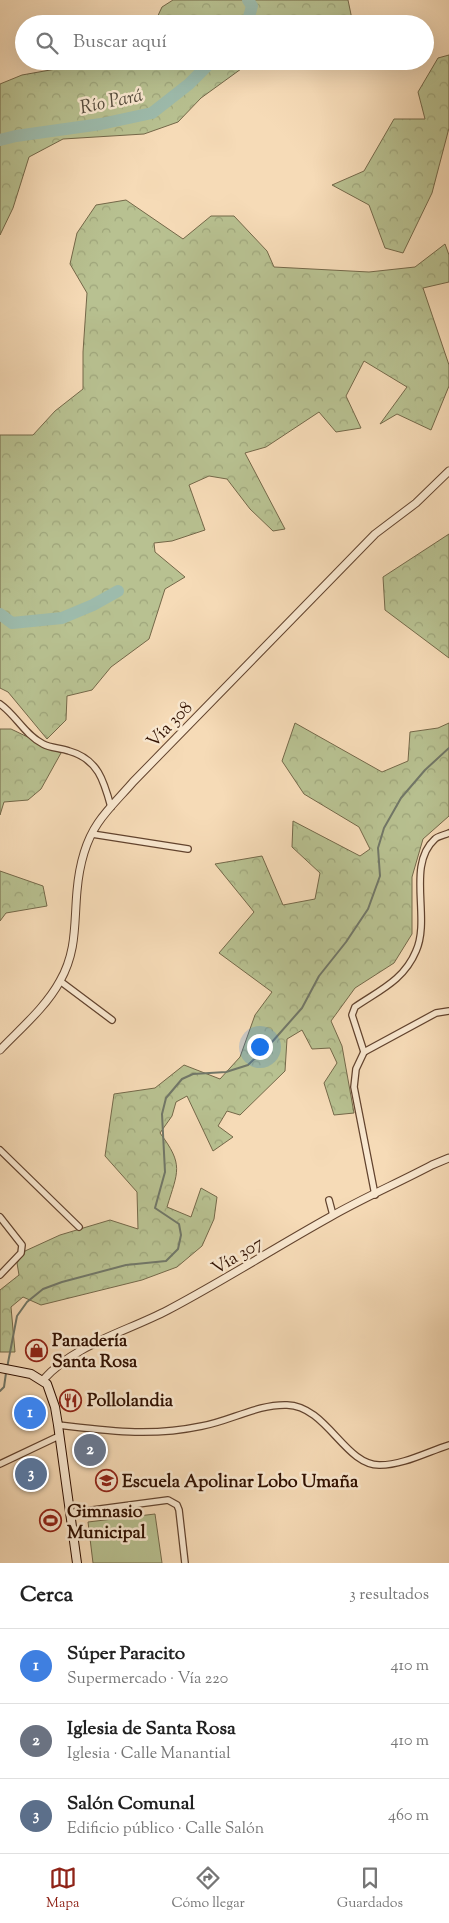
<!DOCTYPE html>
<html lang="es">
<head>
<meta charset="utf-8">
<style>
  :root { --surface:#fff; --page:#f6f6f6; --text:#222; --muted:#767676; --line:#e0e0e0; --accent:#8f2418 }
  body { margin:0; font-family:"Sorts Mill Goudy",serif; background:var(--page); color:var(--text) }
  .you { position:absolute; left:259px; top:1046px; width:18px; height:18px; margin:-12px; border:4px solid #fff; border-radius:50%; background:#1a73e8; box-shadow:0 0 0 8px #1a73e833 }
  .badge { display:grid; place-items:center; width:32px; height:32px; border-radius:50%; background:var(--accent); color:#fff; font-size:16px; font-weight:700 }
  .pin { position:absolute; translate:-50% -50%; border:2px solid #fff; box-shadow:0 1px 5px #0006 }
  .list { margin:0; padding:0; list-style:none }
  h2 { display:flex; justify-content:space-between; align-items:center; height:65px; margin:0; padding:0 20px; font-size:21px }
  h2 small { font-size:16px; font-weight:400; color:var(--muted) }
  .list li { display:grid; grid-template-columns:32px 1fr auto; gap:15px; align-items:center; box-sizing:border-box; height:75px; padding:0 20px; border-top:1px solid var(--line) }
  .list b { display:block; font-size:19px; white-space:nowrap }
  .list p { margin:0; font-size:16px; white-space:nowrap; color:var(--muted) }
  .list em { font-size:16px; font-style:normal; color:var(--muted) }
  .icon { flex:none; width:28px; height:28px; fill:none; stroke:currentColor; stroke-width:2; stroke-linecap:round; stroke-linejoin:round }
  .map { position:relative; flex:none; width:449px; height:1563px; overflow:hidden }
  .search { position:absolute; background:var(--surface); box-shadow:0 5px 20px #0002; left:15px; right:15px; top:15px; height:55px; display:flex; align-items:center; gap:12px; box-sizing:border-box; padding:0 18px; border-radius:28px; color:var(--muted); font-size:19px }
  .sheet { height:290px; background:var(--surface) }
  nav { display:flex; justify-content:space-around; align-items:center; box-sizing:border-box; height:70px; border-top:1px solid var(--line); background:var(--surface); font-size:14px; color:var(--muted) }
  nav a { display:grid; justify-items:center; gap:2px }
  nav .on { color:var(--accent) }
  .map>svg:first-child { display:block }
  .forest { fill:url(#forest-crowns); stroke:#746849 }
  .garden { fill:#b8c191; stroke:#746849 }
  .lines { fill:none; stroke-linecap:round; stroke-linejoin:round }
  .stream { stroke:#717768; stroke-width:2 }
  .river { stroke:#9dbbac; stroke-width:12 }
  .minor-casing { stroke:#62432e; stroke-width:8 }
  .tertiary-casing { stroke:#62432e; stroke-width:9 }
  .secondary-casing { stroke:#301001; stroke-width:10 }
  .minor { stroke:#f9e8d0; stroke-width:5.5 }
  .tertiary { stroke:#f9e8d0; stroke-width:7 }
  .secondary { stroke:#f9e8d0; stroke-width:8 }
  .labels { text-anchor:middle; stroke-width:5; stroke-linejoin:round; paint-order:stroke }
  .street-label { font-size:18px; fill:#301001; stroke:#f9e8d0 }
  .poi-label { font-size:18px; font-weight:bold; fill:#301001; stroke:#f9e8d0; text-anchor:start }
  .water-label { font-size:19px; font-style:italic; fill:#564c3d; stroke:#f9e8d0 }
</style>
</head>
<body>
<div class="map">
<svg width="449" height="1563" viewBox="0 0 449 1563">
  <defs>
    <pattern id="forest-crowns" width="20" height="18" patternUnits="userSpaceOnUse" patternTransform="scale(1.25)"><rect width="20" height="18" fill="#b8c191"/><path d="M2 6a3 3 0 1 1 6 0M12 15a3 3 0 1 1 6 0" fill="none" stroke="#9ea57b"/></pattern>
  </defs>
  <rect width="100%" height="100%" fill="#f6dbb7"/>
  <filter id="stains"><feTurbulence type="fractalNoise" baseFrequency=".004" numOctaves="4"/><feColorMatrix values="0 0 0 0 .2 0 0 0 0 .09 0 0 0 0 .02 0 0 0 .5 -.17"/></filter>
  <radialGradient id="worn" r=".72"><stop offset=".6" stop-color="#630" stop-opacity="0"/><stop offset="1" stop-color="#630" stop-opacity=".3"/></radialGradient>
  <!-- forest -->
  <g class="forest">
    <path d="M 173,0 L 348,0 L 353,24 L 154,24 L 162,7 Z"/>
    <path d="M 449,55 L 449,128 L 432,193 L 403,253 L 385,248 L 369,205 L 332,185 L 364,171 L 394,119 L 425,119 L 418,92 L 438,58 Z"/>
    <path d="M 101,61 L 252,61 L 201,98 L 178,122 L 144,134 L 63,139 L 29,157 L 13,208 L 0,235 L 0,84 L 22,75 Z"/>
    <path d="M 126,200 L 183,239 L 211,216 L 234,216 L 267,251 L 274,267 L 369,272 L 415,267 L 445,244 L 449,255 L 449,282 L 423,288 L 449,365 L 449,386 L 431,430 L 397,414 L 380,424 L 407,387 L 364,361 L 346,396 L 361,428 L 336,432 L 319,412 L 266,447 L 245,453 L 285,529 L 273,531 L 250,509 L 227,479 L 209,476 L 189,485 L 205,530 L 172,541 L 154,543 L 155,552 L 185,577 L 165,589 L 149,639 L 111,667 L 92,690 L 67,696 L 66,720 L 47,739 L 8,692 L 0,688 L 0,435 L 33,435 L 55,411 L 83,389 L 83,352 L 87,293 L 70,264 L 77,233 L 96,205 Z"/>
    <path d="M 449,534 L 449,658 L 385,610 L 383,577 Z"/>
    <path d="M 295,723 L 382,772 L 408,761 L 410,732 L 438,728 L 449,723 L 449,816 L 423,839 L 412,877 L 412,934 L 394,963 L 355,988 L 331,1021 L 342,1046 L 354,1113 L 334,1115 L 324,1083 L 337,1063 L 330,1048 L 312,1049 L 302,1030 L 287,1039 L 285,1071 L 240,1115 L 227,1111 L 218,1126 L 233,1137 L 213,1151 L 187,1096 L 176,1102 L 172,1116 L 160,1133 C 184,1165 178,1171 167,1207 L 191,1217 L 201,1188 L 217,1197 L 214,1219 L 202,1246 L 177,1267 L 142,1280 L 41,1305 L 23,1297 L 11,1307 L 15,1352 L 0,1352 L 0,1290 L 19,1275 L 17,1263 L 25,1251 L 60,1235 L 110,1220 L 138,1229 L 137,1192 L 105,1156 L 114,1094 L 155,1088 L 184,1065 L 220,1079 L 240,1057 L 255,1015 L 272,992 L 219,953 L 254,912 L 215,864 L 262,856 L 283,905 L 315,899 L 320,873 L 292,847 L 293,821 L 360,856 L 370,849 L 359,827 L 304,794 L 282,761 Z"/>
    <path d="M 0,729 L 11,729 L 61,753 L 41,789 L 28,800 L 4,802 L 0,815 Z"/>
    <path d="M 0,871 L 43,886 L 47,906 L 6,913 L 0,921 Z"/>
  </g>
  <!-- garden -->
  <path class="garden" d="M 155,1514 L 162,1563 L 93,1563 L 88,1522 Z"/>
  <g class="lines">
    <!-- stream -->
    <g class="stream">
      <path d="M 7,1368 L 17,1316 L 27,1302 L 43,1289 L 62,1282 L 126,1265 L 166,1261 L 178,1249 L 181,1235 L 179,1224 L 155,1208 L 165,1172 L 162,1114 L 166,1098 L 182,1079 L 193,1074 L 226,1072 L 248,1065 L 272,1042 L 302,1008 L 319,976 L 346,942 L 368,909 L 380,876 L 378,848 L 384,828 L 401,798 L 425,770 L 449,748"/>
      <path d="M 0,1391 L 4,1387 L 6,1373"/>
    </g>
    <!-- river -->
    <g class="river">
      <path d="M 247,24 L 252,6 L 248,0"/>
      <path d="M 0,140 L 16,136 L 101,124 L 152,113 L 189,84 L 212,61"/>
      <path d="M 0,614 L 12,623 L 62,618 L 93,605 L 118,591"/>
    </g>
    <defs>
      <g id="minor">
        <path d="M 0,704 C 16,715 24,734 43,744 C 50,748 61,748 69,751 C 98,759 104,781 111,807"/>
        <path d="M 92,834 L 188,849"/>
        <path d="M 60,981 L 112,1020"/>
        <path d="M 364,1052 L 352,1015 L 355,1007 C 380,990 404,980 416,951 C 431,918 406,865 435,839 C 438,836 445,835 449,833"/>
        <path d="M 0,1150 L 79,1227"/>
        <path d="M 375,1195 L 354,1087 L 356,1069 L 364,1052 L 436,1013 L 449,1011"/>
        <path d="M 329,1200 L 333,1215"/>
        <path d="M 0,1217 L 22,1245 L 21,1253 L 0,1275"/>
        <path d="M 58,1425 C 110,1431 150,1437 202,1426 C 230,1421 258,1404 287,1405 C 327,1406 345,1466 380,1465 C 403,1465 427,1452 449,1445"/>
        <path d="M 0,1464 L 59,1436"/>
        <path d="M 70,1513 L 168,1500 L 177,1505 L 179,1510 L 185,1563"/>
      </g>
      <g id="tertiary">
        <path d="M 0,1050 C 21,1028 46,1007 60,981 C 77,951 74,924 77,891 C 79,868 85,842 98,823 C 108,808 122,795 133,782 L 375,534 L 416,503 L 449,471"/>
        <path d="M 43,1380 C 75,1344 126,1332 168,1310 C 223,1281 276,1247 330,1217 C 363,1198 398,1183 432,1165 L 449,1158"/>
      </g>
      <path id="secondary" d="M 0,1368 L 31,1374 L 47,1384 L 55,1407 L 58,1425 L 77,1563"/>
    </defs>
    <!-- minor casing -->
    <use href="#minor" class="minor-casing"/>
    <!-- tertiary casing -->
    <use href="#tertiary" class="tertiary-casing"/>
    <!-- secondary casing -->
    <use href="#secondary" class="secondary-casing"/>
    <!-- minor -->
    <use href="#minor" class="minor"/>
    <!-- tertiary -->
    <use href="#tertiary" class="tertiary"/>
    <!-- secondary -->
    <use href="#secondary" class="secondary"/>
  </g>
  <!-- icons -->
  <defs>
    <symbol id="shop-ring" viewBox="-11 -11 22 22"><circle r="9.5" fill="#f9e8d0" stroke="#8f2418" stroke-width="1.5"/><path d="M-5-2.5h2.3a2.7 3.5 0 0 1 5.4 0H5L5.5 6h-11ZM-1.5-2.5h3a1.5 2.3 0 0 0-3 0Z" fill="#8f2418"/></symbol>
    <symbol id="restaurant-ring" viewBox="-11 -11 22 22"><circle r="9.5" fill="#f9e8d0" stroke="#8f2418" stroke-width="1.5"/><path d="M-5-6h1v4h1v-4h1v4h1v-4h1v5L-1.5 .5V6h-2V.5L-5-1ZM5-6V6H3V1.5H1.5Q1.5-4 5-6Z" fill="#8f2418"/></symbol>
    <symbol id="school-ring" viewBox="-11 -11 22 22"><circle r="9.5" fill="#f9e8d0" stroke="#8f2418" stroke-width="1.5"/><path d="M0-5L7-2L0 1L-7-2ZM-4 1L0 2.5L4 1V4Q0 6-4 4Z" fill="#8f2418"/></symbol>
    <symbol id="stadium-ring" viewBox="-11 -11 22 22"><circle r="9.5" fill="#f9e8d0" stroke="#8f2418" stroke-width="1.5"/><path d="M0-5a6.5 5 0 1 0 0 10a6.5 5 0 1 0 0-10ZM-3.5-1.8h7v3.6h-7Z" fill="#8f2418"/></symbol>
  </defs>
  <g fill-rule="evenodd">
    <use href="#shop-ring" x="24" y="1338" width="25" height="25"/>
    <use href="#restaurant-ring" x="58" y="1388" width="25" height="25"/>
    <use href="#school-ring" x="94" y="1468" width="25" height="25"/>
    <use href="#stadium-ring" x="38" y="1508" width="25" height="25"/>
  </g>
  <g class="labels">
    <!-- street labels -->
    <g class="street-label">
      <text transform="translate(169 724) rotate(-46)" y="6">Vía 308</text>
      <text transform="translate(237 1255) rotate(-31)" y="6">Vía 307</text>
    </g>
    <!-- poi labels -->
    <g class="poi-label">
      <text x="52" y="1346">Panadería<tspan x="52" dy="21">Santa Rosa</tspan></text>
      <text x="87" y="1406">Pollolandia</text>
      <text x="122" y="1487">Escuela Apolinar Lobo Umaña</text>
      <text x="67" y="1517">Gimnasio<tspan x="67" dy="21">Municipal</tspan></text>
    </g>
    <!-- water labels -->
    <g class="water-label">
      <text transform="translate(111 100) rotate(-12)" y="7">Río Pará</text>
    </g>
  </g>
  <rect width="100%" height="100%" filter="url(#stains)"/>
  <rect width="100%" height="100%" fill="url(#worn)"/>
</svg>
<div class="you"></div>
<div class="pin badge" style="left:30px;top:1413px;background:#3f7fe0">1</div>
<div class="pin badge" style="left:90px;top:1450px;background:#6b7280">2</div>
<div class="pin badge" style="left:31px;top:1474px;background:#5c6f8a">3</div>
<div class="search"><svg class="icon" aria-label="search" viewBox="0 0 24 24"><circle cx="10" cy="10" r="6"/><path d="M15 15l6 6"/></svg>Buscar aquí</div>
</div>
<section class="sheet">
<h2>Cerca<small>3 resultados</small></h2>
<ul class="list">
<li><span class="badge" style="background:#3f7fe0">1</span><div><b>Súper Paracito</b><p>Supermercado · Vía 220</p></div><em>410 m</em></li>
<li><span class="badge" style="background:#6b7280">2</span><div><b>Iglesia de Santa Rosa</b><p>Iglesia · Calle Manantial</p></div><em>410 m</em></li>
<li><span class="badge" style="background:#5c6f8a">3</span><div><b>Salón Comunal</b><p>Edificio público · Calle Salón</p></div><em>460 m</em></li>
</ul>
</section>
<nav>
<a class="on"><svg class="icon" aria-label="map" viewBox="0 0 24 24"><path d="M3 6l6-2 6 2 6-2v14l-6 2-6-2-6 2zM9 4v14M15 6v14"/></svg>Mapa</a>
<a><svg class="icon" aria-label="directions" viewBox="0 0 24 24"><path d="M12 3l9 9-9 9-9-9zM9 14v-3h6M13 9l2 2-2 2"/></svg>Cómo llegar</a>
<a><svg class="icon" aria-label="saved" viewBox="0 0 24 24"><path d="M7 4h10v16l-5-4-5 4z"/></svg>Guardados</a>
</nav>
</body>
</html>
